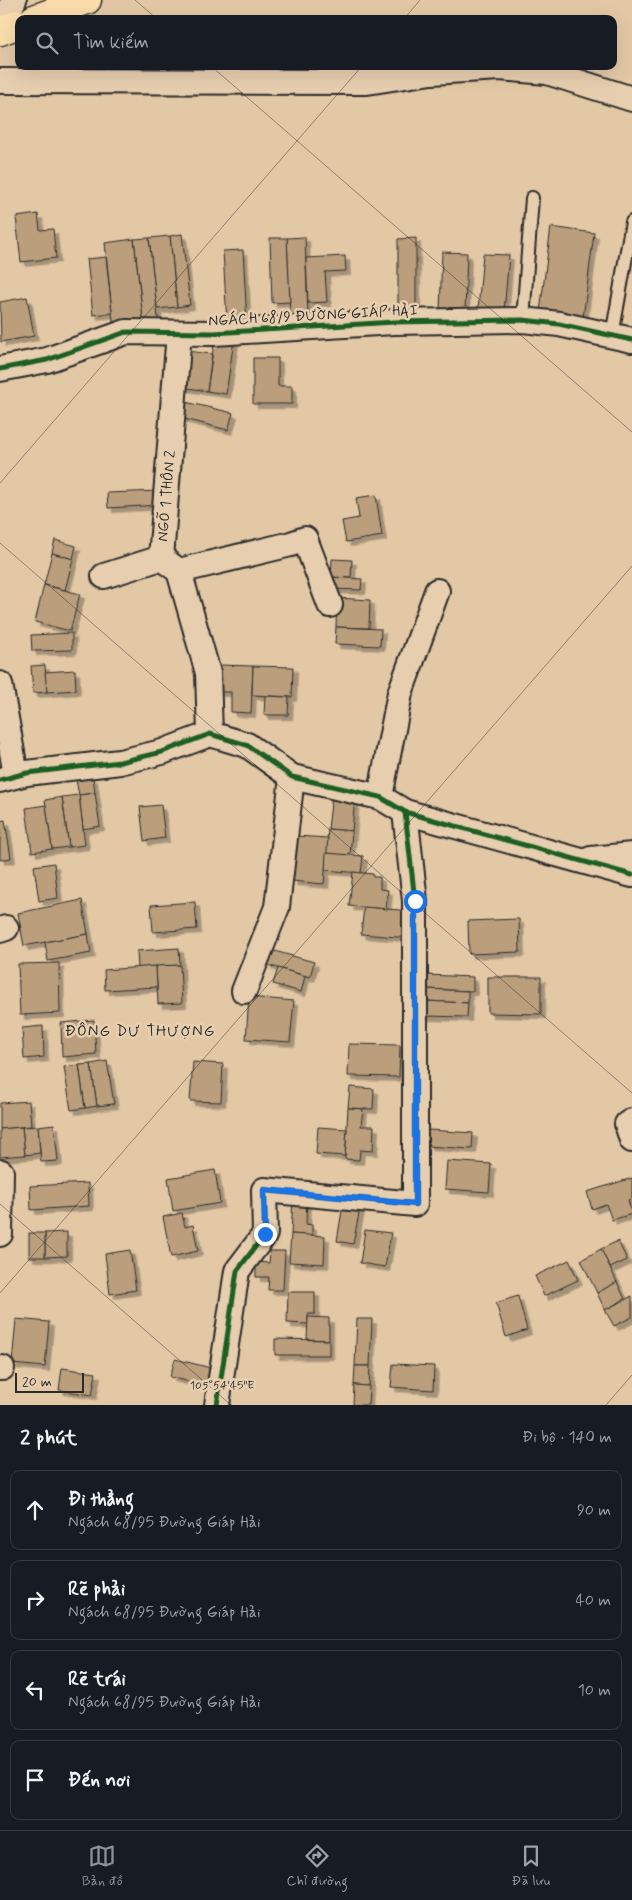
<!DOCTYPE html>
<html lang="vi">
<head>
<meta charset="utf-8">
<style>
  :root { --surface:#171b24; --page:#20242c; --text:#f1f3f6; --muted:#9ea1a6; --line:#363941; --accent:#8c9099 }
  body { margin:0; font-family:Mynerve,sans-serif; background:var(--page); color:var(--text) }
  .scale { position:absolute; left:15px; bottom:12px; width:69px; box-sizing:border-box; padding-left:5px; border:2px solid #2b2b2b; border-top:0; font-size:14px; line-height:18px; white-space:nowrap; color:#2b2b2b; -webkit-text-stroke:4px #e7ceaf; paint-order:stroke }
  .stop { position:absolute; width:15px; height:15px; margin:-11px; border:4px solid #1a73e8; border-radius:50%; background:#fff }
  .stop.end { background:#1a73e8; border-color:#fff; box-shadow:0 1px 5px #0008 }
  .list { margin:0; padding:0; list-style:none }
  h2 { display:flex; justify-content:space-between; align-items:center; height:65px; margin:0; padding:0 20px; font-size:21px }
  h2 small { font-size:16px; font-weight:400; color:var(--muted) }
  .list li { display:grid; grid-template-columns:32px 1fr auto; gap:15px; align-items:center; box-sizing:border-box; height:80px; margin:0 10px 10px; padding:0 10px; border:1px solid var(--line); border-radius:10px }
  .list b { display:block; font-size:19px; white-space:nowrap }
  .list p { margin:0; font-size:16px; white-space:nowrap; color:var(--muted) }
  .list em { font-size:16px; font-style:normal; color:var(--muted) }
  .icon { flex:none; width:28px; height:28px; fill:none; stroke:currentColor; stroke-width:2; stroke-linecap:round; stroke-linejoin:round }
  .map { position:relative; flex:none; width:632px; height:1405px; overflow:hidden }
  .search { position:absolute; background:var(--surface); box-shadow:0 5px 20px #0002; left:15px; right:15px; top:15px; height:55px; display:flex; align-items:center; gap:12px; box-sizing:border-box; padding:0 18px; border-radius:10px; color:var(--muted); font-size:19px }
  .sheet { height:425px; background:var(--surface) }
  nav { display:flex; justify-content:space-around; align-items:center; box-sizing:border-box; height:70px; border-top:1px solid var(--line); background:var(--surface); font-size:14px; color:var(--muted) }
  nav a { display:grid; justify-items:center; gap:2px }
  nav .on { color:var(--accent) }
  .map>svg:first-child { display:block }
  .building { fill:#bb9f7b; stroke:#2b2b2b; filter:url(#shadow) }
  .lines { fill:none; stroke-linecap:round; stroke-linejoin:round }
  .service-casing { stroke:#2b2b2b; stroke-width:16 }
  .minor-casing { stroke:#2b2b2b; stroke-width:28 }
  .trunk-casing { stroke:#2b2b2b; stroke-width:31 }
  .service { stroke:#e7ceaf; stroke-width:12 }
  .minor { stroke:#e7ceaf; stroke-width:24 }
  .trunk { stroke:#faddab; stroke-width:28 }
  .cycleway-casing { stroke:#e7ceaf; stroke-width:8 }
  .cycleway { stroke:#1b5e20; stroke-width:5 }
  .route { stroke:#1a73e8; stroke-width:6 }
  .ticks { fill:none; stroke:#2b2b2b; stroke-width:1; stroke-opacity:0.45 }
  .labels { text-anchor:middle; stroke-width:5; stroke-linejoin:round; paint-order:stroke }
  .street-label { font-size:15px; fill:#2b2b2b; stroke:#e7ceaf }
  .neighbourhood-label { font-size:16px; letter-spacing:1px; fill:#2b2b2b; stroke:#e7ceaf }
  .ticks-label { font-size:12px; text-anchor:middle; fill:#2b2b2b; stroke:#e7ceaf; stroke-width:5; stroke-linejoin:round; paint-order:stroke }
</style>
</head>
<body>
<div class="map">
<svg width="632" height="1405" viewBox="0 0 632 1405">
  <defs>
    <filter id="shadow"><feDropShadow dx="4.5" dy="4.5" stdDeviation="0" flood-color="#0004"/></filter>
  </defs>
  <rect width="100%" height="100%" fill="#e3c8a5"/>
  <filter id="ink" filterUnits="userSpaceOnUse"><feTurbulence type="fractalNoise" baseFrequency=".02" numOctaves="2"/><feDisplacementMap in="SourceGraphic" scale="10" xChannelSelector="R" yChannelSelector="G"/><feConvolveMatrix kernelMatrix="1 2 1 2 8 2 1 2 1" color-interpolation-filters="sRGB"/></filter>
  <g filter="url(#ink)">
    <!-- building -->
    <g class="building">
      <path d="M 38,214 L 40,230 L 53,229 L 56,258 L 21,262 L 16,217 Z"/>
      <path d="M 551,227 L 594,233 L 583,318 L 540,312 Z"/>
      <path d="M 182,234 L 190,305 L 177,307 L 170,236 Z"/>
      <path d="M 170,236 L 177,307 L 157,309 L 149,238 Z"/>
      <path d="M 305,237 L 308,316 L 290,317 L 287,238 Z"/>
      <path d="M 149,238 L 159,327 L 144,328 L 134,239 Z"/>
      <path d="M 270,238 L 287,238 L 290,302 L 272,303 Z"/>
      <path d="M 416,238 L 416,310 L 398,310 L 398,239 Z"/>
      <path d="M 134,239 L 144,328 L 114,332 L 105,243 Z"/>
      <path d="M 243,250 L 247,323 L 227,324 L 223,251 Z"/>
      <path d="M 442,252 L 467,253 L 465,312 L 440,311 Z"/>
      <path d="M 483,254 L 509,255 L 504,312 L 478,310 Z"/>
      <path d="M 345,256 L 346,271 L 325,272 L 327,302 L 308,303 L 306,258 Z"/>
      <path d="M 106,257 L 112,313 L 93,315 L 87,259 Z"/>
      <path d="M 27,297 L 34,336 L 1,342 L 0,302 Z"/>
      <path d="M 215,337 L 234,340 L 226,394 L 207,391 Z"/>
      <path d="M 187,351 L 212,354 L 207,391 L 182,387 Z"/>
      <path d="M 253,358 L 278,358 L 278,386 L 292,386 L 292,404 L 253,404 Z"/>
      <path d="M 181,401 L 233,413 L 228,430 L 177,417 Z"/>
      <path d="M 159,491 L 160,505 L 108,508 L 107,493 Z"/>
      <path d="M 376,495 L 382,536 L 346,542 L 342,521 L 359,518 L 356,498 Z"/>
      <path d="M 55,540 L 76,546 L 73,559 L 52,553 Z"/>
      <path d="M 52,553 L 73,559 L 65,590 L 44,585 Z"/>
      <path d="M 332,559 L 352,560 L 351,578 L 331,577 Z"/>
      <path d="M 331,577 L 362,579 L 361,590 L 330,589 Z"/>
      <path d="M 44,585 L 80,594 L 70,631 L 35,622 Z"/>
      <path d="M 337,598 L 370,600 L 369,628 L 336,627 Z"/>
      <path d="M 336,627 L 381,629 L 380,646 L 335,644 Z"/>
      <path d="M 72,633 L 72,650 L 32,651 L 31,635 Z"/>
      <path d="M 45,665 L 47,692 L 33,693 L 31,666 Z"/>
      <path d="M 219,665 L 253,666 L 251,713 L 231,712 L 231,692 L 218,692 Z"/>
      <path d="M 253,666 L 293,667 L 292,697 L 252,695 Z"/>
      <path d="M 75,670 L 76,690 L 47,692 L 45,672 Z"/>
      <path d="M 265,696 L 289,697 L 288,715 L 264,715 Z"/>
      <path d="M 93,777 L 95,793 L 79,795 L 76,780 Z"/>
      <path d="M 95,793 L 100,826 L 83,829 L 79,795 Z"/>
      <path d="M 79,795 L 85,845 L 69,847 L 62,797 Z"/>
      <path d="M 332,795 L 355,797 L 352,831 L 328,829 Z"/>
      <path d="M 62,797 L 69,847 L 52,849 L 45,800 Z"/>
      <path d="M 46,805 L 52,849 L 32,852 L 26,808 Z"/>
      <path d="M 161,805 L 165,838 L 144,841 L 140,807 Z"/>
      <path d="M 5,820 L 11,858 L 0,860 L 0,821 Z"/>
      <path d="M 328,829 L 352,831 L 350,856 L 326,853 Z"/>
      <path d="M 296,836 L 328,838 L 324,884 L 292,881 Z"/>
      <path d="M 326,853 L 363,856 L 361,873 L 325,870 Z"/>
      <path d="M 54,863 L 58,898 L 39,901 L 34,866 Z"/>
      <path d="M 353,872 L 373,874 L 373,877 L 380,877 L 380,889 L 388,890 L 386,909 L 349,906 Z"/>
      <path d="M 82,900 L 88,934 L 24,946 L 18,913 Z"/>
      <path d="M 195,902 L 197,929 L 153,932 L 151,905 Z"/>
      <path d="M 364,907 L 411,911 L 409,938 L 361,934 Z"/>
      <path d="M 519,919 L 520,952 L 469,954 L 468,921 Z"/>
      <path d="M 88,934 L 91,953 L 48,961 L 45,942 Z"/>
      <path d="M 179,948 L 180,965 L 138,968 L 137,951 Z"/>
      <path d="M 271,950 L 314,962 L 310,977 L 267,965 Z"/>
      <path d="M 59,963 L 60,1013 L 20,1015 L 18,964 Z"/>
      <path d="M 180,965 L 182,1003 L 158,1004 L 156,966 Z"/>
      <path d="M 156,966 L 157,987 L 105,990 L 104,970 Z"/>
      <path d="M 278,968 L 305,976 L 301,992 L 273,984 Z"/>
      <path d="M 426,975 L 473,977 L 473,991 L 425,989 Z"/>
      <path d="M 488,977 L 541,977 L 541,1014 L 488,1013 Z"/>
      <path d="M 425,989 L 468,991 L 468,1003 L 425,1001 Z"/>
      <path d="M 249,997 L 294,1001 L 290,1042 L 246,1039 Z"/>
      <path d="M 425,1001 L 468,1003 L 467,1017 L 424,1016 Z"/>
      <path d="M 94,1020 L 96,1054 L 62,1057 L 61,1023 Z"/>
      <path d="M 43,1026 L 44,1057 L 24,1059 L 22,1028 Z"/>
      <path d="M 349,1044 L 400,1045 L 399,1077 L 348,1076 Z"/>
      <path d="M 107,1061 L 114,1104 L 97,1106 L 91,1064 Z"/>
      <path d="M 193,1062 L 223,1064 L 221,1102 L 190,1101 Z"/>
      <path d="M 91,1064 L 97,1106 L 85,1108 L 79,1065 Z"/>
      <path d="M 79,1065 L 85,1108 L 71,1110 L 64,1067 Z"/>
      <path d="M 350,1087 L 374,1089 L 373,1109 L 348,1108 Z"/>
      <path d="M 29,1101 L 31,1126 L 0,1129 L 0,1103 Z"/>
      <path d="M 348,1108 L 363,1109 L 361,1126 L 374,1126 L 373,1151 L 360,1150 L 359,1160 L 345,1159 Z"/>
      <path d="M 54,1124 L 58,1161 L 41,1162 L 38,1126 Z"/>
      <path d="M 38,1126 L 40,1153 L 25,1155 L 22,1127 Z"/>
      <path d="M 22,1127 L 25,1155 L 0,1157 L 0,1129 Z"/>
      <path d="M 318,1127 L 347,1129 L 345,1156 L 316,1154 Z"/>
      <path d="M 428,1130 L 473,1133 L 472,1149 L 427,1146 Z"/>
      <path d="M 447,1161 L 491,1164 L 489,1192 L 445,1189 Z"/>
      <path d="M 215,1170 L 220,1203 L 173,1211 L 168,1178 Z"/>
      <path d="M 632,1178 L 632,1198 L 628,1200 L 632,1214 L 612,1220 L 606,1204 L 592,1209 L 587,1192 Z"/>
      <path d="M 88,1183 L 89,1206 L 31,1210 L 30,1186 Z"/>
      <path d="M 293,1197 L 307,1197 L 306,1224 L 312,1225 L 312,1236 L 291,1234 Z"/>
      <path d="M 343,1205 L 360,1208 L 353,1244 L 337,1241 Z"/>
      <path d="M 182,1213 L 185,1227 L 193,1225 L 198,1251 L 171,1257 L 163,1217 Z"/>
      <path d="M 365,1230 L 391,1233 L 385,1267 L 360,1263 Z"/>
      <path d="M 67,1232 L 67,1256 L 45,1257 L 45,1233 Z"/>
      <rect x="29" y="1233" width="16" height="24"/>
      <path d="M 291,1234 L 325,1236 L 324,1264 L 289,1262 Z"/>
      <path d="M 618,1241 L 627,1260 L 610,1268 L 601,1249 Z"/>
      <path d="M 601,1249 L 617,1282 L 597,1293 L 581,1260 Z"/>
      <path d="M 130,1250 L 136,1290 L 110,1294 L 105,1254 Z"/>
      <path d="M 270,1251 L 285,1251 L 283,1290 L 268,1290 L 269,1277 L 256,1277 L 256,1262 L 269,1263 Z"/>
      <path d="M 569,1260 L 578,1280 L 544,1296 L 535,1276 Z"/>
      <path d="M 617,1282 L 625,1299 L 605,1310 L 597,1293 Z"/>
      <path d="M 288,1292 L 315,1292 L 315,1314 L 308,1314 L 308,1324 L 287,1323 Z"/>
      <path d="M 518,1296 L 527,1330 L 506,1337 L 496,1303 Z"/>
      <path d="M 632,1296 L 632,1317 L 614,1326 L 605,1310 Z"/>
      <path d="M 308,1317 L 329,1318 L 329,1340 L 307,1339 Z"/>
      <path d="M 16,1319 L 49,1322 L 45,1367 L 12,1364 Z"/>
      <path d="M 357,1319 L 372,1319 L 370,1366 L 355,1366 Z"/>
      <path d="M 275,1339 L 329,1340 L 329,1355 L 275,1355 Z"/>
      <path d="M 175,1359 L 211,1368 L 207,1386 L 170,1377 Z"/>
      <path d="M 393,1364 L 434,1366 L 433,1390 L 391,1387 Z"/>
      <path d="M 355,1366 L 370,1366 L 369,1386 L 354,1385 Z"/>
      <path d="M 62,1368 L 96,1373 L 92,1395 L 59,1390 Z"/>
      <path d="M 354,1385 L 369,1386 L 368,1405 L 353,1405 Z"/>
    </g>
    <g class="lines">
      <defs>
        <g id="service">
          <path d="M 523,320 L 532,198"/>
          <path d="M 612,336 L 632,222"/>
        </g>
        <g id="minor">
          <path d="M 0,27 L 14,0"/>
          <path d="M 0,81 L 367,82 L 431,72 L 500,68 L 547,72 L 632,99"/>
          <path d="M 179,333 L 161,558 L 179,571 L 291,544 L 305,539 L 330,605"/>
          <path d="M 0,369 L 47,360 L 126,332 L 214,333 L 394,322 L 523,320 L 559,324 L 632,340"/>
          <path d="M 179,571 L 208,673 L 210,734"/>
          <path d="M 104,576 L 161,558"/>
          <path d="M 0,684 L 16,775"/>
          <path d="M 0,780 L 27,773 L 120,762 L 162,752 L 210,734 L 247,745 L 292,777 L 380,797 L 405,812 L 632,875"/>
          <path d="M 380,797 L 400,693 L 437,591"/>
          <path d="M 591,859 L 632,855"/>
          <path d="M 0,930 L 6,928"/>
          <path d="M 244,991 L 277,907 L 292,777"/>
          <path d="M 632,1121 L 627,1124 L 632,1140"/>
          <path d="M 0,1234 L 1,1172"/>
          <path d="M 0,1368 L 2,1368"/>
          <path d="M 217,1405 L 237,1271 L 265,1234 L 264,1190 L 415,1204 L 415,901 L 405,812"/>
        </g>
        <g id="trunk">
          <path d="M 34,19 L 87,0"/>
          <path d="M 0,31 L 19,24"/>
        </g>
      </defs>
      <!-- service casing -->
      <use href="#service" class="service-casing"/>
      <!-- minor casing -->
      <use href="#minor" class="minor-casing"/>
      <!-- trunk casing -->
      <use href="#trunk" class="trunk-casing"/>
      <!-- service -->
      <use href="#service" class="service"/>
      <!-- minor -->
      <use href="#minor" class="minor"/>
      <!-- trunk -->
      <use href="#trunk" class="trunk"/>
      <defs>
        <g id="cycleway">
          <path d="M 0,369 L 47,360 L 126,332 L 214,333 L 394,322 L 523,320 L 559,324 L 632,340"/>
          <path d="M 0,780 L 27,773 L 120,762 L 162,752 L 210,734 L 247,745 L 292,777 L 380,797 L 405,812 L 632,875"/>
          <path d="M 217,1405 L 237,1271 L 265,1234 L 264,1190 L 415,1204 L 415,901 L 405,812"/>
        </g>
      </defs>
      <!-- cycleway casing -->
      <use href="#cycleway" class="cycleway-casing"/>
      <!-- cycleway -->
      <use href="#cycleway" class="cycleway"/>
    </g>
  </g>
  <g class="lines" filter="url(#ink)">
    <!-- route -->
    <path class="route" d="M 265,1234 L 264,1190 L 415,1204 L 415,901"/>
  </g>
  <!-- ticks -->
  <path class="ticks" d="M 135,0 L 157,19M 404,19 L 420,0M 211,66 L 632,432M 0,483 L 362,66M 0,543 L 632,1093M 0,1204 L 231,1405M 0,1293 L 632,566M 606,1405 L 632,1375"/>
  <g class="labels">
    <!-- street labels -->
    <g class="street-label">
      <text transform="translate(313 315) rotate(-3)" y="5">NGÁCH 68/9 ĐƯỜNG GIÁP HẢI</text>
      <text transform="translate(166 496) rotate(-85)" y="5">NGÕ 1 THÔN 2</text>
    </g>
    <!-- neighbourhood labels -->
    <g class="neighbourhood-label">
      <text x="140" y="1036">ĐÔNG DƯ THƯỢNG</text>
    </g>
  </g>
  <g class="ticks-label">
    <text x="222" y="1389">105°54'45"E</text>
  </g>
</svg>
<div class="scale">20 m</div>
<div class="stop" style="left:415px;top:901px"></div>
<div class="stop end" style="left:265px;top:1234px"></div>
<div class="search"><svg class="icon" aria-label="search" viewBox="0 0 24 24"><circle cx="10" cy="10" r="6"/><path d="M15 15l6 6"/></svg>Tìm kiếm</div>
</div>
<section class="sheet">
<h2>2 phút<small>Đi bộ · 140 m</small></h2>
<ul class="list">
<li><svg class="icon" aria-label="ahead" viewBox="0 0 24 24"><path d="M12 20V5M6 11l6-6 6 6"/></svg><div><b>Đi thẳng</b><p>Ngách 68/95 Đường Giáp Hải</p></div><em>90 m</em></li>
<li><svg class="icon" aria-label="right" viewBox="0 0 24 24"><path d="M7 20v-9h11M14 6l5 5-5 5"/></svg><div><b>Rẽ phải</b><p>Ngách 68/95 Đường Giáp Hải</p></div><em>40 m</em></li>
<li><svg class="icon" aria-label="left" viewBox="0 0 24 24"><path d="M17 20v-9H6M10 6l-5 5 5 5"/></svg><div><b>Rẽ trái</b><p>Ngách 68/95 Đường Giáp Hải</p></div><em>10 m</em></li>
<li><svg class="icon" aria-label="arrive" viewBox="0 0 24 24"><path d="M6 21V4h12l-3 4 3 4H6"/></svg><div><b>Đến nơi</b></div></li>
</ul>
</section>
<nav>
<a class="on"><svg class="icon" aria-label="map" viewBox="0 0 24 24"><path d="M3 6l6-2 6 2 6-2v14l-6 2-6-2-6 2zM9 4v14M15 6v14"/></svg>Bản đồ</a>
<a><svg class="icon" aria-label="directions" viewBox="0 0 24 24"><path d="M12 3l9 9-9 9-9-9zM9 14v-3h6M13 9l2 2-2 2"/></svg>Chỉ đường</a>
<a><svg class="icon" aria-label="saved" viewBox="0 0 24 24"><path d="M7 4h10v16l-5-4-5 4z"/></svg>Đã lưu</a>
</nav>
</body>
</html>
